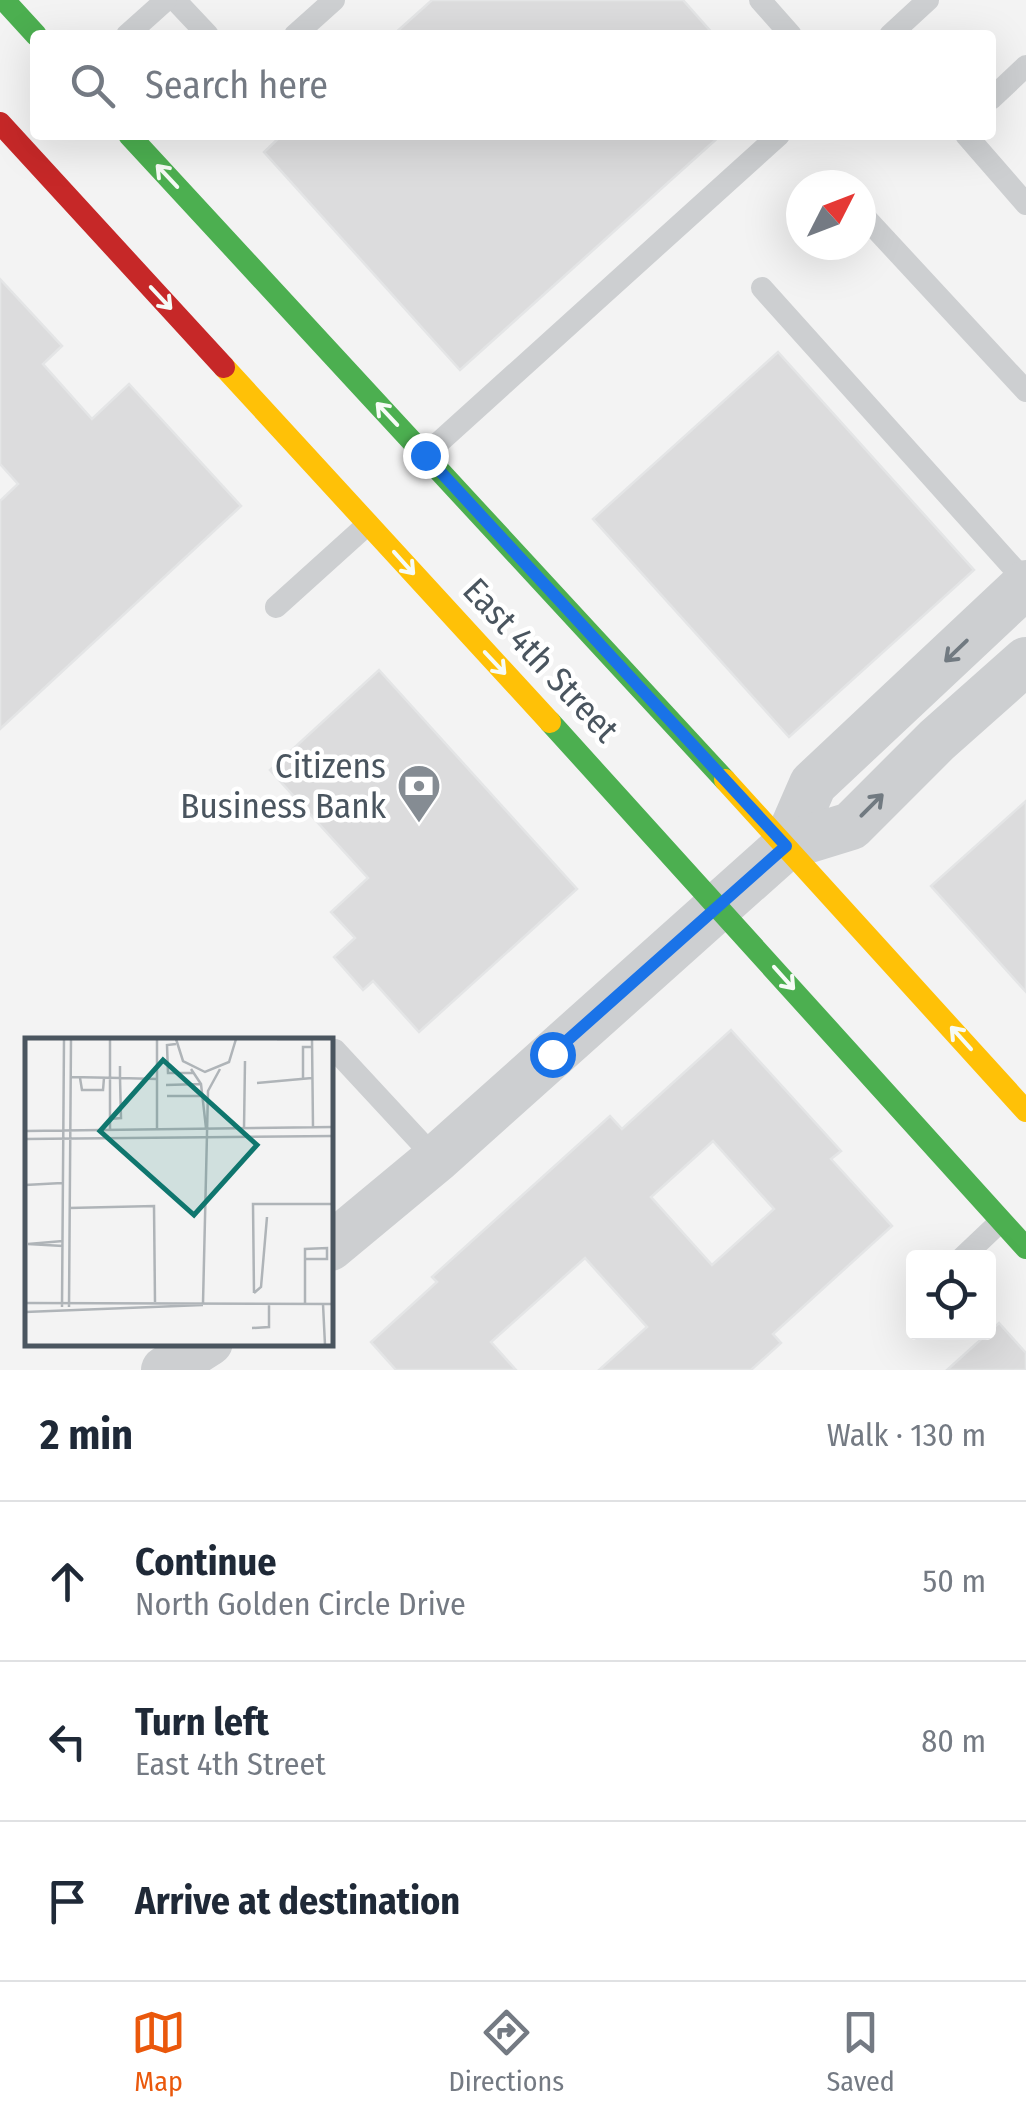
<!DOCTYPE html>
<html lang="en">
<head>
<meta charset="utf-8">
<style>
  :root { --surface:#fff; --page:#f6f6f7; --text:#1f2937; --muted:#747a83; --line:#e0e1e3; --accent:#ea580c }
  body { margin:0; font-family:"Fira Sans Condensed",sans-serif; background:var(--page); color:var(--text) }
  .controls { position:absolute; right:30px; bottom:30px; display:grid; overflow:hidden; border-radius:10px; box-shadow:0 10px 40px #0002 }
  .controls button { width:90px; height:90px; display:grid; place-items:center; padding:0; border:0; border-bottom:2px solid var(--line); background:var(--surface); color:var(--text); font:50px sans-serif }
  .compass { position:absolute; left:786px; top:170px; width:90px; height:90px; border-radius:50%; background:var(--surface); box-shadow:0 10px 40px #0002; rotate:48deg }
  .stop { position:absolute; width:30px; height:30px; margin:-22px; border:8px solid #1a73e8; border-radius:50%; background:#fff }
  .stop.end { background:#1a73e8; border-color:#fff; box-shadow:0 2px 10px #0008 }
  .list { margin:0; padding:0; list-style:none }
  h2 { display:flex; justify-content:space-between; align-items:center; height:130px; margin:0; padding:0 40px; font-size:42px }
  h2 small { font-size:32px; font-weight:400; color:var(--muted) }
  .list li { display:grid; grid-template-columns:65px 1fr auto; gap:30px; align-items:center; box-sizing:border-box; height:160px; padding:0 40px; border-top:2px solid var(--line) }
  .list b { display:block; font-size:38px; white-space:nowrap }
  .list p { margin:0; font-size:32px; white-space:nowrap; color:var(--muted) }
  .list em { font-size:32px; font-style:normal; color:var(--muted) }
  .icon { flex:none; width:55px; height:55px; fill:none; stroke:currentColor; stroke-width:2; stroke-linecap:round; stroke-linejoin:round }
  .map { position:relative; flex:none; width:1026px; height:1370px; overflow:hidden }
  .search { position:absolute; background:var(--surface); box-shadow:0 10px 40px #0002; left:30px; right:30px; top:30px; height:110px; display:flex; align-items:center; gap:25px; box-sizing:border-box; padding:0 35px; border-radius:10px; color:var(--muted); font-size:38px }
  .sheet { height:610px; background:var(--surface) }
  nav { display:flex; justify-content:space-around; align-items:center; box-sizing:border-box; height:140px; border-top:2px solid var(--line); background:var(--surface); font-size:28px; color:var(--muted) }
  nav a { display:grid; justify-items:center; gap:5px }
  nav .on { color:var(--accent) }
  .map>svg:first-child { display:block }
  .building { fill:#dcdcdd; stroke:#e4e5e6; stroke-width:2.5; fill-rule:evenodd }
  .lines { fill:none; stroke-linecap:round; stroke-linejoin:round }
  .lane { stroke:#cdcfd1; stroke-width:22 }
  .street { stroke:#cdcfd1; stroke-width:48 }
  .fast { stroke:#4caf50; stroke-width:22 }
  .slow { stroke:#ffc107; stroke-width:22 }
  .jam { stroke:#c62828; stroke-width:22 }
  .oneway { stroke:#f6fbf6 }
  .oneway2 { stroke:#717a81 }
  .route { stroke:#1a73e8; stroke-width:12 }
  .labels { text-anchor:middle; stroke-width:9; stroke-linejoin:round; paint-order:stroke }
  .street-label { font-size:35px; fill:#4a555f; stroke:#fff }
  .poi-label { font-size:35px; fill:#4a555f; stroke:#fff; text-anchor:end }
  .inset-road { fill:none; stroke:#afb4b8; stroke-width:2.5 }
  .view { fill:#0f766e; fill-opacity:0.15; stroke:#0f766e; stroke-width:5 }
  .inset-edge { fill:none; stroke:#4a555f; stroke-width:5 }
</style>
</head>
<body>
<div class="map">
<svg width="1026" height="1370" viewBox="0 0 1026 1370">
  <rect width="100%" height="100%" fill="#f3f3f3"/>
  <!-- building -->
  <g class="building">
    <path d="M 432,0 L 683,0 L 714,35 L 393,35 Z"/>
    <path d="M 282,135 L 721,135 L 460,370 L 264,152 Z"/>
    <path d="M 0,279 L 62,346 L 43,364 L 92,419 L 129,384 L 241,506 L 0,729 L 0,501 L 18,484 L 0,464 Z"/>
    <path d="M 778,352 L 974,570 L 789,737 L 593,519 Z"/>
    <path d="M 379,670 L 577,889 L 419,1032 L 373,981 L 363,990 L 334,957 L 355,938 L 331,912 L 368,878 L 270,770 Z"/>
    <path d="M 1026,801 L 1026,992 L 931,886 Z"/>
    <path d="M 731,1030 L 841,1151 L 831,1159 L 892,1226 L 773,1334 L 781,1343 L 751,1370 L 599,1370 L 647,1327 L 585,1258 L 491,1342 L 516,1370 L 396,1370 L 371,1342 L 437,1282 L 432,1277 L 610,1116 L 622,1129 ZM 713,1141 L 774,1209 L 712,1265 L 651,1197 Z"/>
    <path d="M 999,1323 L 1026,1353 L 1026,1370 L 947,1370 Z"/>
  </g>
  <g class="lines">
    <!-- lane -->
    <g class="lane">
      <path d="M 175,0 L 208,35"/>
      <path d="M 760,0 L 791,35"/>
      <path d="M 127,35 L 166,0"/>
      <path d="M 295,35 L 334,0"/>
      <path d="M 890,35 L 928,0"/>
      <path d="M 991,99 L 1026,66"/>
      <path d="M 966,135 L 1026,204"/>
      <path d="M 861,213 L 1026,391"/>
      <path d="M 762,288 L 1026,582"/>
      <path d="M 425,455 L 779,135"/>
      <path d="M 276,607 L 368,524"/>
      <path d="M 335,1050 L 436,1159"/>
      <path d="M 962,1258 L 1001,1221"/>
    </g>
    <!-- street -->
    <g class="street">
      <path d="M 786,846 L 813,784 L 1026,584"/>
      <path d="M 330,1247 L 436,1159 L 786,846 L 851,826 L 937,740 L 1026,661"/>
      <path d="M 165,1370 L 209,1342"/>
    </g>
    <!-- fast -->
    <g class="fast">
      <path d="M 4,0 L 36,35"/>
      <path d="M 129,135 L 725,780"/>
      <path d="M 550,722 L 1026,1248"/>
    </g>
    <!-- slow -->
    <g class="slow">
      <path d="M 224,367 L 550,722"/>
      <path d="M 725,780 L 1026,1111"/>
    </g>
    <!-- jam -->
    <path class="jam" d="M 0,123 L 224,367"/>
  </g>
  <!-- one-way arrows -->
  <defs><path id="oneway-shaft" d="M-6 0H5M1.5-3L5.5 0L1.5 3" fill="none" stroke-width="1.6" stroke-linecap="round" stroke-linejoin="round" transform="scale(2.5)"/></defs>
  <g class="oneway">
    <use href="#oneway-shaft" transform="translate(167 176) rotate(-133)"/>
    <use href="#oneway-shaft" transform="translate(161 298) rotate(47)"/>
    <use href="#oneway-shaft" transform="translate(387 414) rotate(-133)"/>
    <use href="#oneway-shaft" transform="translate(404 563) rotate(48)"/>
    <use href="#oneway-shaft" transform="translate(495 663) rotate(47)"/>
    <use href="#oneway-shaft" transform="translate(784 978) rotate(48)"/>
    <use href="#oneway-shaft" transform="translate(961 1038) rotate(-132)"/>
  </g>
  <g class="oneway2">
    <use href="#oneway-shaft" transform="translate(956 651) rotate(136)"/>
    <use href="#oneway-shaft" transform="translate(872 805) rotate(-45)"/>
  </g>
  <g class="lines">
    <!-- route -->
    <path class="route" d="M 425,455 L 786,846 L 552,1054"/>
  </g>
  <!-- icons -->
  <defs>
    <symbol id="bank-pin" viewBox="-11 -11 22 30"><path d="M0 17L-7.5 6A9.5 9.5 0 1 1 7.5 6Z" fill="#858c93" stroke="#fff"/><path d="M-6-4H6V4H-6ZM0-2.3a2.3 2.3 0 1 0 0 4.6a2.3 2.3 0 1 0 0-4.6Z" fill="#fff"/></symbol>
  </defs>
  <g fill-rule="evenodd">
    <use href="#bank-pin" x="394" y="761" width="50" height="68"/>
  </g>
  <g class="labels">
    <!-- street labels -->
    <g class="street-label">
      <text transform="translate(541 660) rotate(47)" y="12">East 4th Street</text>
    </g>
    <!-- poi labels -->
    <g class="poi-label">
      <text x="386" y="778">Citizens<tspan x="386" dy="40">Business Bank</tspan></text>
    </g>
  </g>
  <!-- overview -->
  <g transform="translate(25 1038)">
    <rect width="308" height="308" fill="#f3f3f3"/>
    <path class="inset-road" d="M 132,1 L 132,91M 151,1 L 158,23 L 180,34 L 204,24 L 211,1M 252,1 L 287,1M 287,1 L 288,89M 151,6 L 142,7 L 143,35 L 169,35M 166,31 L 176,46 L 181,90M 46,39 L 95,40 L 95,28M 55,40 L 57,52 L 78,52 L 79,40M 278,40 L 278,9 L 287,9M 232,45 L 287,40M 141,47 L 176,46M 142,58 L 180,58M 85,81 L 96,80 L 95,40 L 132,41M 219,91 L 220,23M 85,92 L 85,1M 0,93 L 308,89M 0,101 L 308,98M 0,147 L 37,145M 44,170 L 129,168 L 130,264M 3,206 L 38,203M 3,206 L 38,208M 229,255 L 228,166 L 308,166M 229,255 L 236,249 L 242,179M 0,265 L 308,266M 178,265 L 183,53 L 195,31M 280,266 L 280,211 L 302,210 L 302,221 L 280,221M 298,266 L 300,307M 37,269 L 39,1M 44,269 L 46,1M 0,274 L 178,267M 227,290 L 244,289 L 244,267"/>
    <path class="view" d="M 138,22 L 232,107 L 169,177 L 75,93 Z"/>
    <rect width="308" height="308" class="inset-edge"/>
  </g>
</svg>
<div class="controls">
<button><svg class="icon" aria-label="locate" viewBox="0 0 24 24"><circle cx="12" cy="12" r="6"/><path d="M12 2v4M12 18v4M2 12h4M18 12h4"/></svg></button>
</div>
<svg class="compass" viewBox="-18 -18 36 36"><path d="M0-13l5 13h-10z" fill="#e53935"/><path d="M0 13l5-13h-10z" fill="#747a83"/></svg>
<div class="stop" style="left:552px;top:1054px"></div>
<div class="stop end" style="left:425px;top:455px"></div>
<div class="search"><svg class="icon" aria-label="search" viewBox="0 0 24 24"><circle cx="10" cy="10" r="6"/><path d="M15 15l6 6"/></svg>Search here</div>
</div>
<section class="sheet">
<h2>2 min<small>Walk · 130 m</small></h2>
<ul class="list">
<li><svg class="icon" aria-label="ahead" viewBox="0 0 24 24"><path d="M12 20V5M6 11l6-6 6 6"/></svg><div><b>Continue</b><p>North Golden Circle Drive</p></div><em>50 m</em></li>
<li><svg class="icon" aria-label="left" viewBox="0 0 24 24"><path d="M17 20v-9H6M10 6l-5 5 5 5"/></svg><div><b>Turn left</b><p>East 4th Street</p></div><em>80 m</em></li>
<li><svg class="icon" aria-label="arrive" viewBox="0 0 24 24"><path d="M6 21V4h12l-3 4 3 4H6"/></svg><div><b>Arrive at destination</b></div></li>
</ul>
</section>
<nav>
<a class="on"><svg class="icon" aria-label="map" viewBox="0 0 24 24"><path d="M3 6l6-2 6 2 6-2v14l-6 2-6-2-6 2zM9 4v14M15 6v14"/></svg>Map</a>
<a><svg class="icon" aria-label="directions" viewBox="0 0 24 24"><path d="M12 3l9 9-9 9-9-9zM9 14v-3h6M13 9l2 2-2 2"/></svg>Directions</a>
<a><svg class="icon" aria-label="saved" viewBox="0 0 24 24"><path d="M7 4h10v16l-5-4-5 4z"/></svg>Saved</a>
</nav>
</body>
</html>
